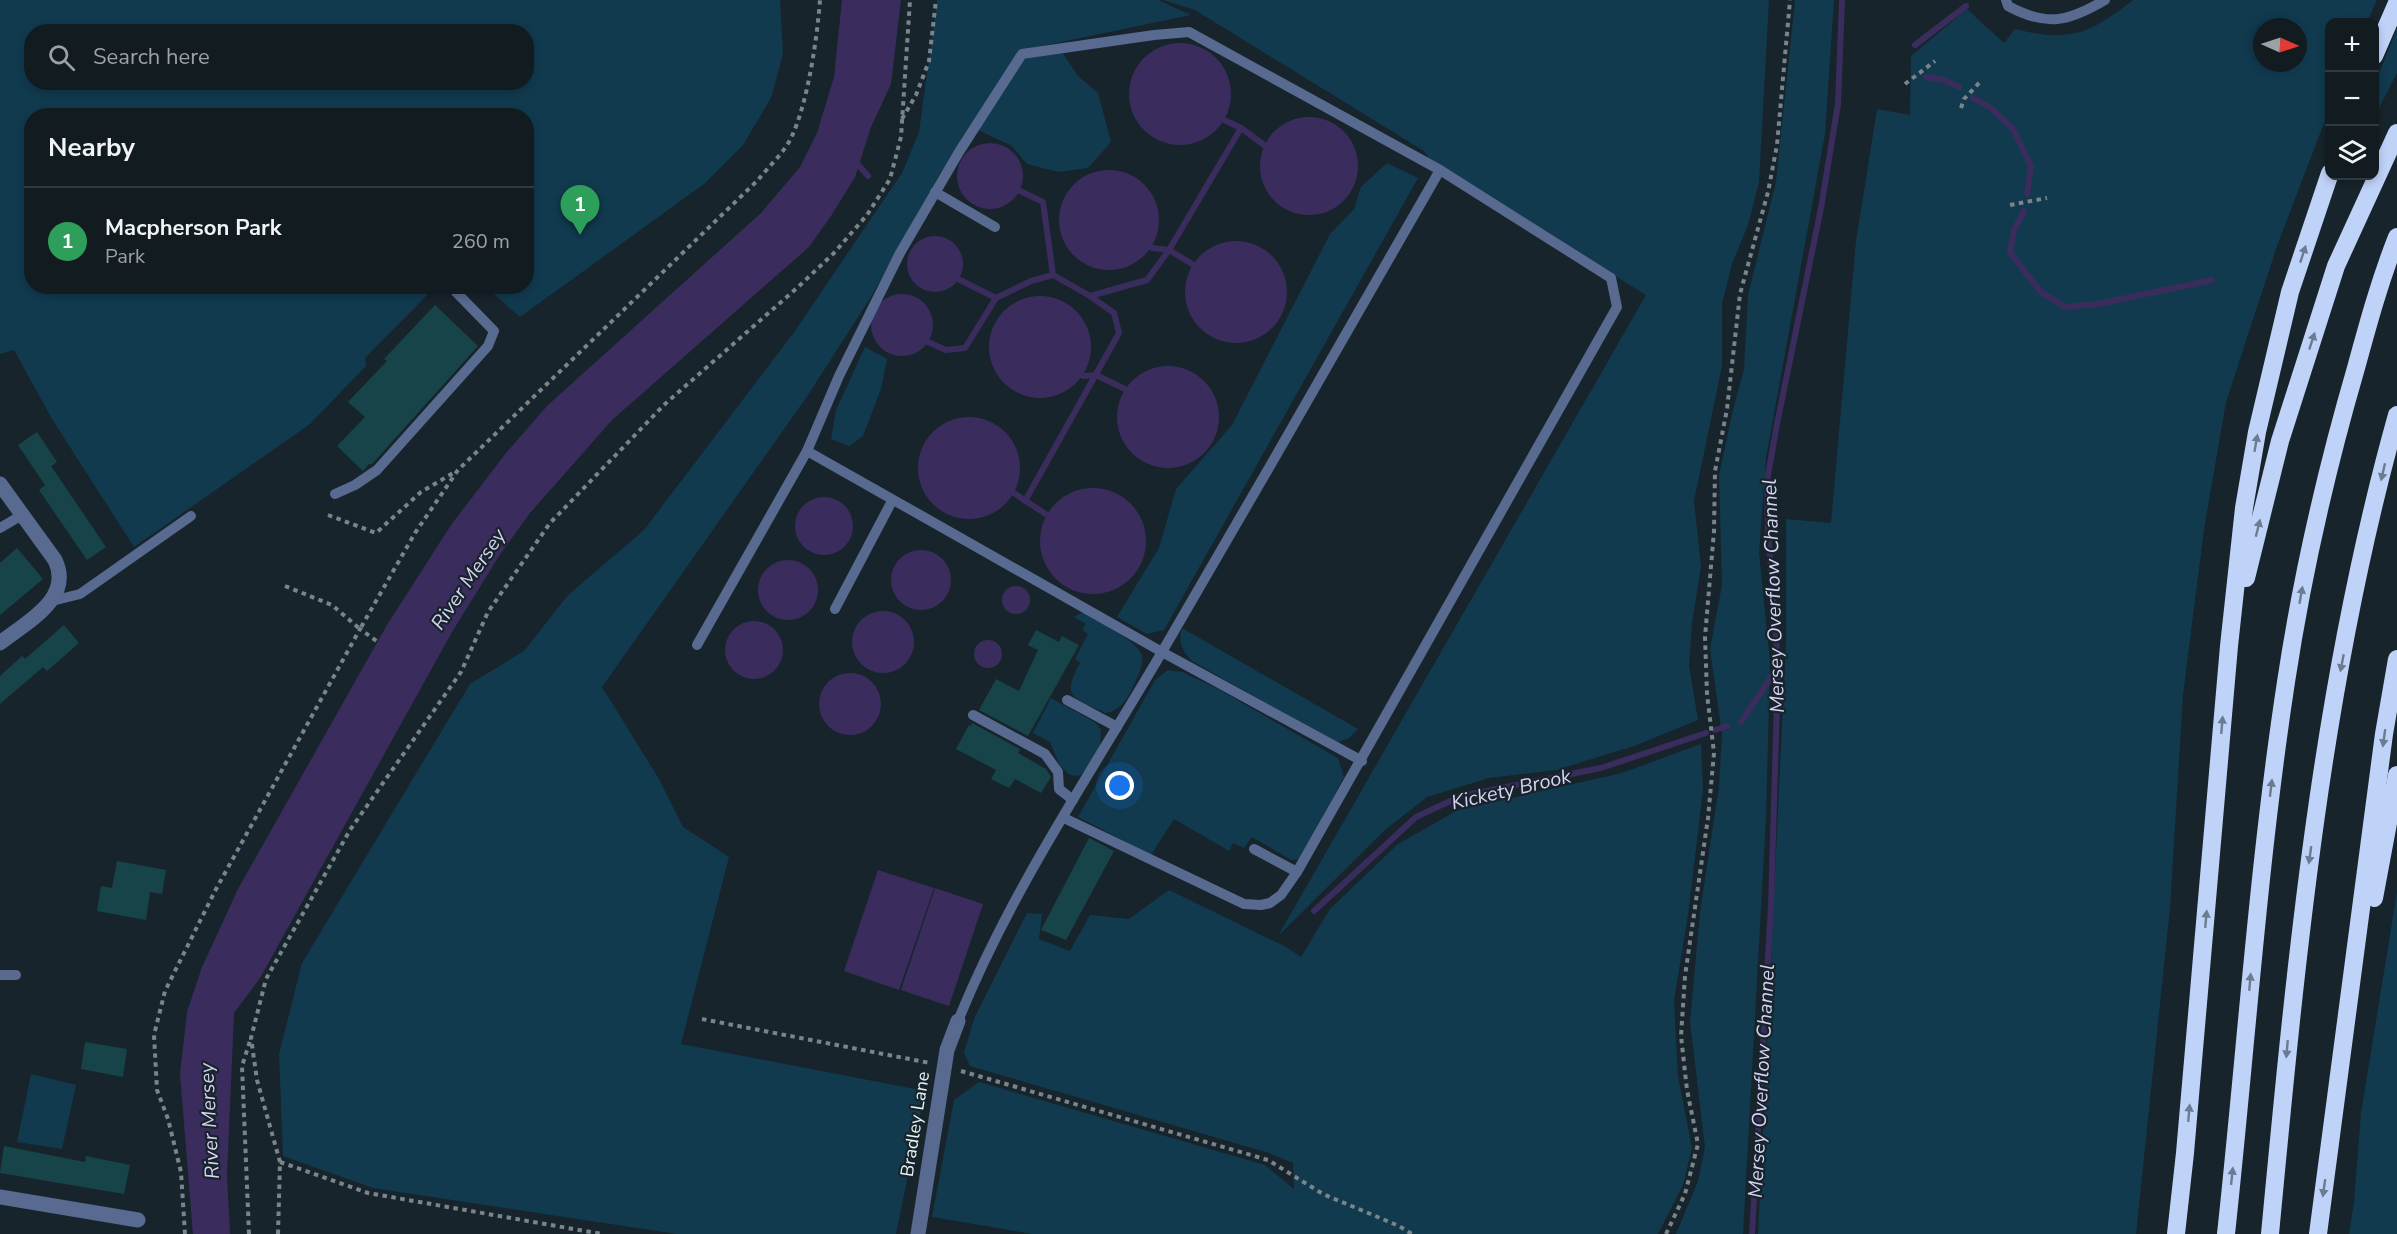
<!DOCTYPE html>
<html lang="en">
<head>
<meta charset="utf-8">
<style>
  :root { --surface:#111b20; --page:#1e282d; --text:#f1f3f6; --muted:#9ca1a5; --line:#30393e; --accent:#ea580c }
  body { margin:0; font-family:"Nunito Sans",sans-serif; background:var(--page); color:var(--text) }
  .controls { position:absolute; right:18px; top:18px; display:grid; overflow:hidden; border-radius:12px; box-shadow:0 3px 9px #0003 }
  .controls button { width:54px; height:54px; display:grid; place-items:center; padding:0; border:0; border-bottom:2px solid var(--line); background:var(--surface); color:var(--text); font:30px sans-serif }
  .compass { position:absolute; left:2253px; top:18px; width:54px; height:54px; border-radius:50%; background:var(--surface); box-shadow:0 3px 9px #0003; rotate:93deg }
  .you { position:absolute; left:1120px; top:786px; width:21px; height:21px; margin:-15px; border:4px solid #fff; border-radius:50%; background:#1a73e8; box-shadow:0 0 0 9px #1a73e833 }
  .badge { display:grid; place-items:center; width:39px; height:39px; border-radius:50%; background:var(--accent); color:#fff; font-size:20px; font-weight:700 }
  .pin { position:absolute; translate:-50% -50px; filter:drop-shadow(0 2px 3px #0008) }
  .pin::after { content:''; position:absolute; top:32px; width:21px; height:18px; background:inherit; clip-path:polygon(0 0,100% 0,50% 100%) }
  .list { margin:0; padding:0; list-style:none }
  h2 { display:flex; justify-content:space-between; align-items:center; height:78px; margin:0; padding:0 24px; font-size:26px }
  h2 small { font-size:20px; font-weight:400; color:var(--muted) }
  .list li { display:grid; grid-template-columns:39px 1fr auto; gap:18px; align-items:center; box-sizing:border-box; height:108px; padding:0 24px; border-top:2px solid var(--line) }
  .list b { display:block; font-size:22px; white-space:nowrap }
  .list p { margin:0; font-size:20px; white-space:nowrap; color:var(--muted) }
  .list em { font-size:20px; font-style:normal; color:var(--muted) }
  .icon { flex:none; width:33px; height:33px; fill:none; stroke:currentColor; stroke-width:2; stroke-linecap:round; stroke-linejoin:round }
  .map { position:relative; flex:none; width:2397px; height:1234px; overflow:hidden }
  .search { position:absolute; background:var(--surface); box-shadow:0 3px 9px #0003; left:24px; top:24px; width:510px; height:66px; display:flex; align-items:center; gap:15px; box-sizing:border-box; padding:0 21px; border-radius:24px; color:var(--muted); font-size:22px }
  .panel { position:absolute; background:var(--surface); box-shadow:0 3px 9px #0003; left:24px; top:108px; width:510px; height:186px; border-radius:24px }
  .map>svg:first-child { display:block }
  .green { fill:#113a4f; fill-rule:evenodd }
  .water { fill:#3a2d5d }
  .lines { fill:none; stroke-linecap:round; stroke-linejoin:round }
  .stream { stroke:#3a2d5d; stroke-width:6 }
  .building { fill:#174449 }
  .path { stroke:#7a858b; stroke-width:4; stroke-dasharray:4.5 4.5; stroke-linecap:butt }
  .service { stroke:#586a90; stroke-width:10 }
  .minor { stroke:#586a90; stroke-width:15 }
  .motorway { stroke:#bfd2f8; stroke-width:18 }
  .oneway { fill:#6b7b92 }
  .labels { text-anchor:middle; stroke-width:4.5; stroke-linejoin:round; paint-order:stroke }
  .street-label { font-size:18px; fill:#eaf3f8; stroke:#17242b }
  .water-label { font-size:20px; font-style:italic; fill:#d8d2f2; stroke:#17242b }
</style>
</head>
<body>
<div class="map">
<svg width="2397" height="1234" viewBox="0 0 2397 1234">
  <rect width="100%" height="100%" fill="#17242b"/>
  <!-- green -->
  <g class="green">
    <path d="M 0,0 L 780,0 L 783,54 L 771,98 L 743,145 L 704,184 L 520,317 L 486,287 L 526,286 L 526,116 L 32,116 L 32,286 L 435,287 L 365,358 L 366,366 L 310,424 L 134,547 L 52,419 L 14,350 L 0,354 ZM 32,32 L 526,32 L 526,82 L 32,82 Z"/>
    <path d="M 937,0 L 1158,0 L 1191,15 L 1018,51 L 939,176 L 869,300 L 808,395 L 602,687 L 659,779 L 683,827 L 729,857 L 681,1044 L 925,1091 L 896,1234 L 677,1234 L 373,1188 L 283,1156 L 279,1054 L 302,963 L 470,684 L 524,651 L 568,595 L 644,530 L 795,331 L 902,173 L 919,132 Z"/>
    <path d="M 1163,0 L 1769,0 L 1759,182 L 1748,225 L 1732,264 L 1722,304 L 1722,366 L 1694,501 L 1701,567 L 1692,623 L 1689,666 L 1698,720 L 1634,746 L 1556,770 L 1489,778 L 1427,797 L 1386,829 L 1278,936 L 1646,295 L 1431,162 L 1424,151 L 1195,10 Z"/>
    <path d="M 1795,0 L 1834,0 L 1825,134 L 1766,458 L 1759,553 L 1770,662 L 1766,818 L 1743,1234 L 1676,1234 L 1698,1181 L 1705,1147 L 1690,1022 L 1700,912 L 1719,786 L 1722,734 L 1710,649 L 1722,585 L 1719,475 L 1733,410 L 1744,369 L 1748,295 L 1776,182 Z"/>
    <path d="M 2133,0 L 2377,0 L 2367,22 L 2330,22 L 2329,110 L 2277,246 L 2226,402 L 2204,529 L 2183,695 L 2170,908 L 2136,1234 L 1758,1234 L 1786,642 L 1786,519 L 1831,523 L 1856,241 L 1877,109 L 1910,115 L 1911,56 L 1967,9 L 2004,43 L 2015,29 C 2070,43 2091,33 2133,0 ZM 2262,27 L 2298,27 L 2298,63 L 2262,63 Z"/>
    <path d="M 2397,29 L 2397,73 L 2375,116 L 2375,83 Z"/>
    <path d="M 1062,52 L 1078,76 L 1098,93 L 1111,142 L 1088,168 L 1058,172 L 1027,164 L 1012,146 L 978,130 L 1023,59 Z"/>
    <path d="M 1387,163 L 1418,178 L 1164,630 L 1147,634 L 1117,617 L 1159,548 L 1176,489 L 1232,425 L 1330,234 L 1354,209 L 1361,187 Z"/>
    <path d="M 865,347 L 887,359 L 881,389 L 863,436 L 849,446 L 831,439 L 836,410 Z"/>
    <path d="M 1083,612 C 1097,621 1134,639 1141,653 C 1146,664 1136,679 1132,689 C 1126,702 1119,710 1106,713 C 1075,698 1060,699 1080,663 L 1075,659 L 1088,634 L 1082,630 L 1086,624 L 1074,617 Z"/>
    <path d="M 1182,628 L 1358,729 L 1349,738 L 1336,743 L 1192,661 C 1182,651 1178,642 1182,628 Z"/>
    <path d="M 1168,670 L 1182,672 L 1218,689 L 1338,758 L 1344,777 L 1300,859 L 1291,860 L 1252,837 L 1244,848 L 1233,843 L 1229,851 L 1174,819 L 1151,855 L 1078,817 L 1155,680 Z"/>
    <path d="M 1051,698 L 1096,723 L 1101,730 L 1100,748 L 1084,772 L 1079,776 L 1070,775 L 1060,766 L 1050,742 L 1033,733 Z"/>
    <path d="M 1701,744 L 1703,790 L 1688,915 L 1674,1000 L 1678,1076 L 1692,1148 L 1683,1185 L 1658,1234 L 1032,1234 L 932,1217 L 954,1100 L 979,1082 L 1265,1165 L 1294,1189 L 1293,1163 L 1269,1153 L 970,1066 L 964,1053 L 974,1019 L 1027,913 L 1042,914 L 1039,939 L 1070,951 L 1090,915 L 1129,919 L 1169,890 L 1286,947 L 1301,957 L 1330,909 L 1398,844 L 1458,810 L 1622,773 Z"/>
    <path d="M 2397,892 L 2397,1234 L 2349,1234 L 2354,1202 L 2361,1113 Z"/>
    <path d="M 31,1074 L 76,1085 L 62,1149 L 17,1142 Z"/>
  </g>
  <!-- water -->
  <g class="water">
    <path d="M 842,0 L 901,0 L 891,84 L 871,127 L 855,177 L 831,216 L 809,247 L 612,420 L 530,513 L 499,556 L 452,632 L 260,978 L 234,1013 L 227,1175 L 230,1234 L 193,1234 L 180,1074 L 187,1012 L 202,967 L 238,889 L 387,625 L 451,525 L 506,453 L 547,406 L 761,213 L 800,167 L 817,133 L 834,77 Z"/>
    <circle cx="1180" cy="94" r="51"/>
    <circle cx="1309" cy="166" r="49"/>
    <circle cx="990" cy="176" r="33"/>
    <circle cx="1109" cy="220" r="50"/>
    <circle cx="935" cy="264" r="28"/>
    <circle cx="1236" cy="292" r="51"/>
    <circle cx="902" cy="325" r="31"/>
    <circle cx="1040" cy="347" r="51"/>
    <circle cx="1168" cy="417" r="51"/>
    <circle cx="969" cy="468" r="51"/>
    <circle cx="1093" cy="541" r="53"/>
    <circle cx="824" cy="526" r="29"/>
    <circle cx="921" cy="580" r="30"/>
    <circle cx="788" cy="590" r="30"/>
    <circle cx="1016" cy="600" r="14"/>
    <circle cx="883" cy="642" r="31"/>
    <circle cx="754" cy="650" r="29"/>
    <circle cx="988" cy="654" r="14"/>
    <circle cx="850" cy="704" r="31"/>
    <path d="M 878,870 L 934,888 L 899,990 L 844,971 Z"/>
    <path d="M 935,888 L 983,904 L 949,1006 L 901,990 Z"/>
  </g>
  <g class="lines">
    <!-- stream -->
    <g class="stream">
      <path d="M 1915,45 L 1966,6"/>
      <path d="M 1926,77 L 1944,80 L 1959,87"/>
      <path d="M 1973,98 L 1991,108 L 2013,129 L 2031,166 L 2027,194"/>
      <path d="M 1224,120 L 1241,128 L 1264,145"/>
      <path d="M 855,161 L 868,176"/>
      <path d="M 1020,191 L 1043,202 L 1053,275 L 1090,296 L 1147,280 L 1169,250 L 1241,128"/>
      <path d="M 2024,211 L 2014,230 L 2010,253 L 2041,292 L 2065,307 L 2098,304 L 2212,280"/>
      <path d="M 1152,248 L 1169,250 L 1192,264"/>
      <path d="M 958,279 L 996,298 L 1031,281 L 1053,275"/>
      <path d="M 928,342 L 946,350 L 965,348 L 996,298"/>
      <path d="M 1083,376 L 1096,375 L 1125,389"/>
      <path d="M 1014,493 L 1047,515"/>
      <path d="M 1025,501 L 1119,333 L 1114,313 L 1090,296"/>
      <path d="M 1741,722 L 1778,667"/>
      <path d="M 1715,730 L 1727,726"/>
      <path d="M 1314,911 L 1416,817 L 1461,796 L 1601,768 L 1706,733"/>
      <path d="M 1752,1234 L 1771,906 L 1778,666 L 1768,530 L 1767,481 L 1777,424 L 1821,208 L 1838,104 L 1842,0"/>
    </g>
  </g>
  <!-- building -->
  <g class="building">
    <path d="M 435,305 L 478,346 L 372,464 L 369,464 L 363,471 L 337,446 L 365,417 L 348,402 L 387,361 L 384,359 Z"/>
    <path d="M 37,432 L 57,462 L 51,466 L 106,547 L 87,560 L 39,490 L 45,485 L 18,445 Z"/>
    <path d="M 17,548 L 43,579 L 0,615 L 0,563 Z"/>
    <path d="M 64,625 L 79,643 L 47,671 L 43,667 L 0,704 L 0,676 L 22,656 L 25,659 Z"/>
    <path d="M 1036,630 L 1059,642 L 1062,636 L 1079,645 L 1028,736 L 979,710 L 996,679 L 1019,691 L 1038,650 L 1028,645 Z"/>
    <path d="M 972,723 L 1020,749 L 1018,753 L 1046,769 L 1051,777 L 1041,793 L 1015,779 L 1009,788 L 991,779 L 996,770 L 956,749 L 969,725 L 971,726 Z"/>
    <path d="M 1089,838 L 1114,851 L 1066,940 L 1041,930 Z"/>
    <path d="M 117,861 L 166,870 L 162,894 L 150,892 L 146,920 L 97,911 L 101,886 L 112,888 Z"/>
    <path d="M 85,1042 L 127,1049 L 123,1077 L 81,1069 Z"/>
    <path d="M 4,1146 L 85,1162 L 86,1156 L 130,1165 L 124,1194 L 0,1173 Z"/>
  </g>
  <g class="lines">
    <!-- path -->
    <g class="path">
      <path d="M 1905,84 L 1935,61"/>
      <path d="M 1961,108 L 1964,99 L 1980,82"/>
      <path d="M 902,119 L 916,95 L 929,61 L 936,0"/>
      <path d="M 2010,205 L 2047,198"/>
      <path d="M 328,515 L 376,533 L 421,492 L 455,472"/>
      <path d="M 285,586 L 332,605 L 360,629 L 415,533 L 458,470 L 758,180 C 768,167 785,152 792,136 C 808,101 817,39 820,0"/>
      <path d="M 702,1019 L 930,1063"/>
      <path d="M 961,1071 L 1268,1160 L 1323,1194 L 1399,1226 L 1412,1234"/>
      <path d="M 280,1162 L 368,1193 L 602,1234"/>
      <path d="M 185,1234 L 181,1172 L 168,1119 L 157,1090 L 154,1035 L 165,991 L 215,891 L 360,629 L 378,642"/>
      <path d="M 249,1234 L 242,1066 L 250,1041"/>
      <path d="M 278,1234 L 280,1162 L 257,1080 L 251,1038 L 266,979 L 350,830 L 461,672 L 488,612 L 550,523 L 665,404 L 797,288 L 834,253 L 867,215 L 890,179 L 901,137 L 910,0"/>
      <path d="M 1666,1234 L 1685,1194 L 1698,1144 L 1687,1090 L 1681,1036 L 1685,976 L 1708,818 L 1714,753 L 1707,694 L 1705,637 L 1714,531 L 1715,471 L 1727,409 L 1740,294 L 1768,192 L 1777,145 L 1790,0"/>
    </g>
    <!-- service -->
    <g class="service">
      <path d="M 2006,0 L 2008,6 C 2047,27 2068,22 2105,0"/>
      <path d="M 935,192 L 995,227"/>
      <path d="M 807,451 L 1162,652 L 1362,761"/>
      <path d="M 335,494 L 355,485 L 377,470 L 488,346 L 494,331 L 456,292"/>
      <path d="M 0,528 L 22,515"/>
      <path d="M 52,601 L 80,594 L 191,516"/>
      <path d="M 835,609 L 892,501"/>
      <path d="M 697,645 L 807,451 L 839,376 L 900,253 L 959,152 L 1022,54 L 1154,35 L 1189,32 L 1440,170 L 1611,278 L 1617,307 L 1297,872 L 1281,895 L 1270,903 L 1261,905 L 1244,904 L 1064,818"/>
      <path d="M 1067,700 L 1117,727"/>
      <path d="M 973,715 L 1045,754 L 1058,772 L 1059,789 L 1073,800"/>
      <path d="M 1254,849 L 1297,872"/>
      <path d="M 0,975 L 16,975"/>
      <path d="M 958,1021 C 1011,890 1091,773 1162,652 C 1256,492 1347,331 1440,170"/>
    </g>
    <!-- minor -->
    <g class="minor">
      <path d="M 0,484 L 55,560 C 74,599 25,623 0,643"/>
      <path d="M 0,1197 L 138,1220"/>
      <path d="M 918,1234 L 947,1050 L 958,1021"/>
    </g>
    <!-- motorway -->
    <g class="motorway">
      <path d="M 2374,56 L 2397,3"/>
      <path d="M 2246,578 L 2280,441 L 2336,266 L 2397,133"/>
      <path d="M 2374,898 L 2397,775"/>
      <path d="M 2176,1234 L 2185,1153 L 2229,646 L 2244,508 L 2257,432 L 2290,292 L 2330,173"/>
      <path d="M 2226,1234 C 2246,1050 2258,865 2286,682 C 2302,576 2326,471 2356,368 C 2368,324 2380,280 2397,237"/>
      <path d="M 2270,1234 C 2296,959 2322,682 2397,415"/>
      <path d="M 2318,1234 L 2384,734 L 2397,659"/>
    </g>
  </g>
  <!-- one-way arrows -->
  <defs><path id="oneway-solid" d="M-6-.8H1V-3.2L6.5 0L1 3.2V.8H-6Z" transform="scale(1.5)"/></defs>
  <g class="oneway">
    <use href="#oneway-solid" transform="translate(2303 254) rotate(-72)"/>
    <use href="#oneway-solid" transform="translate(2312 341) rotate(-72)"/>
    <use href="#oneway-solid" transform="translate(2256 443) rotate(-80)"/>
    <use href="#oneway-solid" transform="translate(2383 472) rotate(103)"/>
    <use href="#oneway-solid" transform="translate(2258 528) rotate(-76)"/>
    <use href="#oneway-solid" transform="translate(2301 595) rotate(-80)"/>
    <use href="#oneway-solid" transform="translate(2342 663) rotate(101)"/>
    <use href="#oneway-solid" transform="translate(2222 725) rotate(-85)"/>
    <use href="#oneway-solid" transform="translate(2384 738) rotate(98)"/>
    <use href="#oneway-solid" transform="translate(2271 788) rotate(-83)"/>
    <use href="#oneway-solid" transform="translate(2310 855) rotate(98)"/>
    <use href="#oneway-solid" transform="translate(2206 919) rotate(-85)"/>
    <use href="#oneway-solid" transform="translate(2250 982) rotate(-85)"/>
    <use href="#oneway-solid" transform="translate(2287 1049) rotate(95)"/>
    <use href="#oneway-solid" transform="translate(2189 1113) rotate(-85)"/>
    <use href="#oneway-solid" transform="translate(2232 1176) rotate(-84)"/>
    <use href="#oneway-solid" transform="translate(2324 1188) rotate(98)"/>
  </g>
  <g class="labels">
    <!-- street labels -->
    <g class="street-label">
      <text transform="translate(915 1124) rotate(-81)" y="6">Bradley Lane</text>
    </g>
    <!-- water labels -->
    <g class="water-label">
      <text transform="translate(468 579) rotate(-56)" y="7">River Mersey</text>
      <text transform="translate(1773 596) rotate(-92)" y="7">Mersey Overflow Channel</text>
      <text transform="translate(1511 789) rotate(-13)" y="7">Kickety Brook</text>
      <text transform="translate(1761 1081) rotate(-87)" y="7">Mersey Overflow Channel</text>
      <text transform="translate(209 1121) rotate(-93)" y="7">River Mersey</text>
    </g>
  </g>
</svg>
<div class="controls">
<button>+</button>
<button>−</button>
<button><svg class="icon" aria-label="layers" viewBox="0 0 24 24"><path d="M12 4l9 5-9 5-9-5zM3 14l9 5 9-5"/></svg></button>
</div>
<svg class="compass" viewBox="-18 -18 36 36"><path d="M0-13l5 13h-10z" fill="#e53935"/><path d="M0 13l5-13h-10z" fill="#9ca1a5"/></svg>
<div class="you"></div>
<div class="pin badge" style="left:580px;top:235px;background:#2e9e5b">1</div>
<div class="search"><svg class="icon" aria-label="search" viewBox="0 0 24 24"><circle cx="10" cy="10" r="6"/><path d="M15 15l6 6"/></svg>Search here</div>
<section class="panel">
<h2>Nearby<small></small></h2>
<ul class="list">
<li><span class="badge" style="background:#2e9e5b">1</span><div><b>Macpherson Park</b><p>Park</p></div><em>260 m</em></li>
</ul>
</section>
</div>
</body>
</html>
